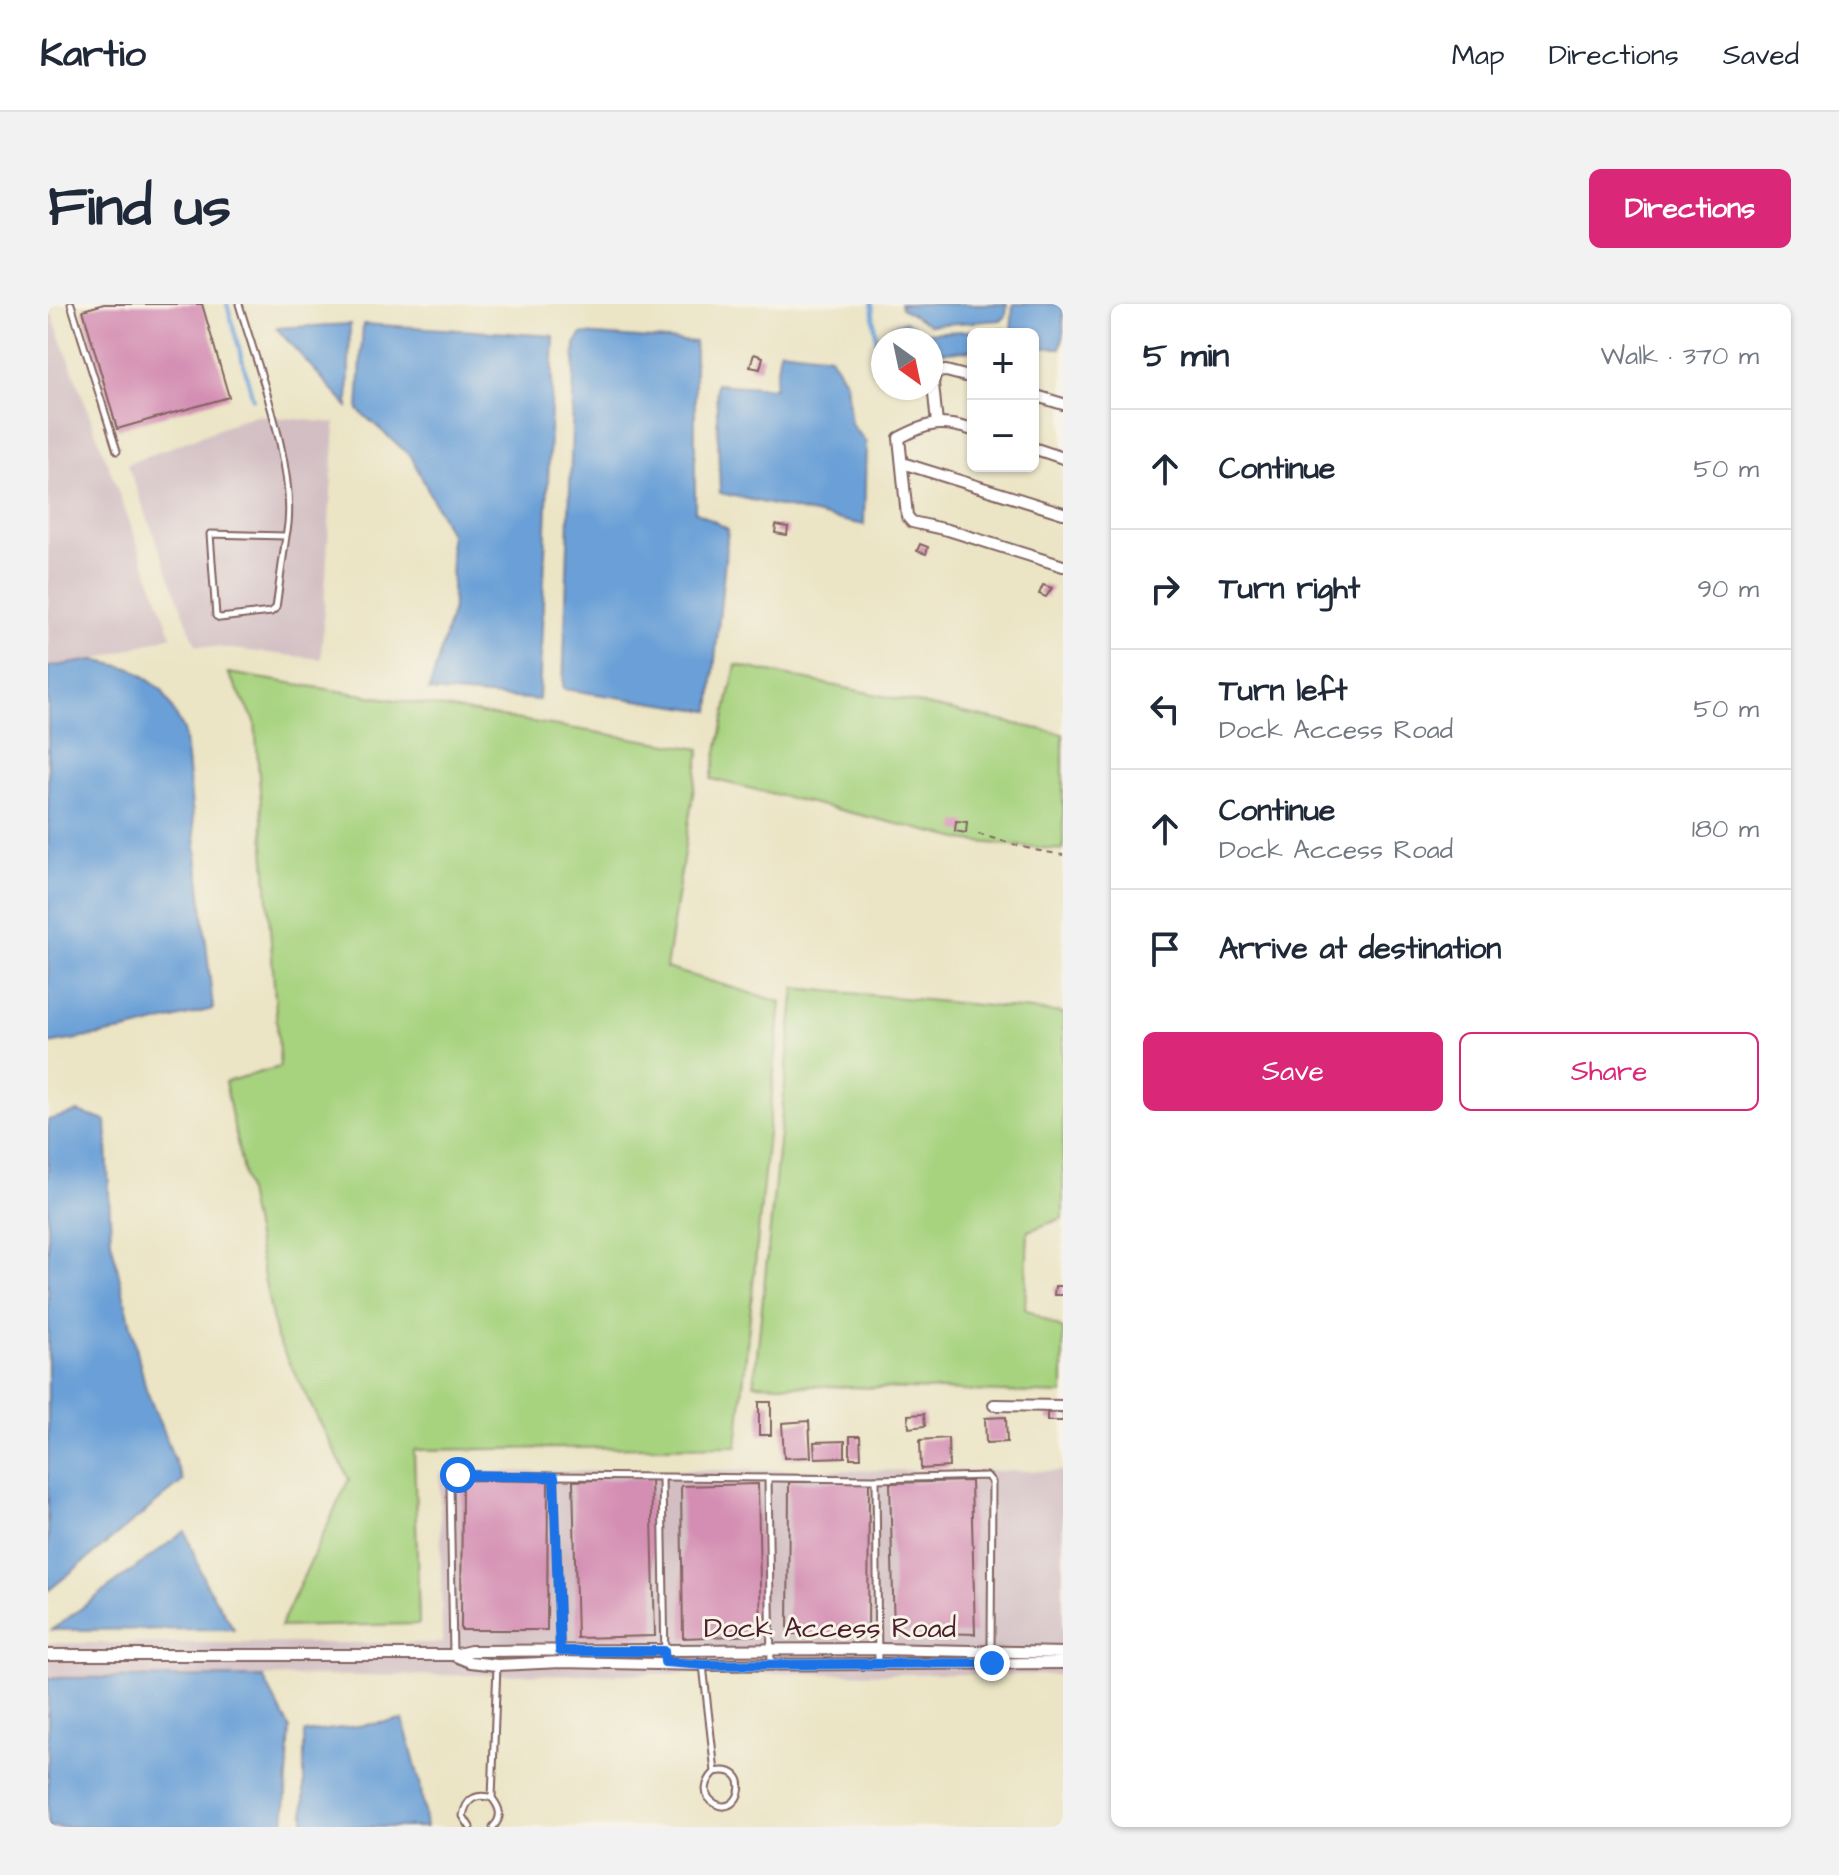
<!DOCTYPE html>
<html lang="en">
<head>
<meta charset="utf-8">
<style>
  :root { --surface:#fff; --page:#f2f2f3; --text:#1f2937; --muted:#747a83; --line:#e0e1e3; --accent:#db2777 }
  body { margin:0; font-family:"Architects Daughter",sans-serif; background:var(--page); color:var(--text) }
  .controls { position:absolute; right:24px; top:24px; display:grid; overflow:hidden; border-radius:12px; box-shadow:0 2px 6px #0004 }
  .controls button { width:72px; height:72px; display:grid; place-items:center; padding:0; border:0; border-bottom:2px solid var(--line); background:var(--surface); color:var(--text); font:40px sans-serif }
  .compass { position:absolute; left:823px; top:24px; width:72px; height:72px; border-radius:50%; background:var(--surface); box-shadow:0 2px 6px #0004; rotate:147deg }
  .stop { position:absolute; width:24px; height:24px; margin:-18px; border:6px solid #1a73e8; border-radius:50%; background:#fff }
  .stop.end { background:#1a73e8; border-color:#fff; box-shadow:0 2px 8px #0008 }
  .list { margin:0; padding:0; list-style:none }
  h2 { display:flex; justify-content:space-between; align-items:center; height:104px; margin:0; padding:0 32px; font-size:34px }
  h2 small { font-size:26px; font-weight:400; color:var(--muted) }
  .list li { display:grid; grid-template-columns:52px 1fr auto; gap:24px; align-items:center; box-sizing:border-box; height:120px; padding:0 32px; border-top:2px solid var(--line) }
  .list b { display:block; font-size:30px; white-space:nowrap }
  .list p { margin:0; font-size:26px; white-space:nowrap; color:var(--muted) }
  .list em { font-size:26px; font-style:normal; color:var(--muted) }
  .actions { display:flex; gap:16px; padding:24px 32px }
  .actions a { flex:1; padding:18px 0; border:2px solid var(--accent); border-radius:12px; text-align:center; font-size:28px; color:var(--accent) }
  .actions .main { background:var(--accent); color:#fff }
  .icon { flex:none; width:44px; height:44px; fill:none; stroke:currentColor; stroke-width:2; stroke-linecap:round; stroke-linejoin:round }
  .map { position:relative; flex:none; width:1015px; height:1523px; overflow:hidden; border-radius:12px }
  header { display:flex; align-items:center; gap:48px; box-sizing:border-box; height:112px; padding:0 40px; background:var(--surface); border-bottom:2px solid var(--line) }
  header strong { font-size:38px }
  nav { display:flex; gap:44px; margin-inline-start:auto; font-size:28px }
  .intro { display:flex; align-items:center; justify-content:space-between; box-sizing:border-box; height:192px; padding:0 48px }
  h1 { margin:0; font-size:56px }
  .button { padding:20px 36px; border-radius:12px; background:var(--accent); color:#fff; font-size:28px; font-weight:700 }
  main { display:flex; gap:48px; padding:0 48px }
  aside { flex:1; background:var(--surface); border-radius:12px; box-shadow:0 2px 6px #0004 }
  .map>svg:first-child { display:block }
  .industrial { fill:#d2bec3 }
  .green { fill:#a7d37f; stroke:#787955; stroke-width:2 }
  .water { fill:#6aa0d7; stroke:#5a6081; stroke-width:2 }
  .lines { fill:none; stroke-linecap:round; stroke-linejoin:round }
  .stream { stroke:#6aa0d7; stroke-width:4 }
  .building { fill:#d48eb3 }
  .service-casing { stroke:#826461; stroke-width:9 }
  .minor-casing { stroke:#826461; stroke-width:14 }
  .path { stroke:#826461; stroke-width:2; stroke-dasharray:6 6; stroke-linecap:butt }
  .service { stroke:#fff; stroke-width:5 }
  .minor { stroke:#fff; stroke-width:10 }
  .route { stroke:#1a73e8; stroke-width:10 }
  .labels { text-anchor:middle; stroke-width:6; stroke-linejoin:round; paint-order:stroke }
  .street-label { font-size:28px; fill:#4a1f2b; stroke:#f7f3e8 }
</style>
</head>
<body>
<header>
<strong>Kartio</strong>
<nav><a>Map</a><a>Directions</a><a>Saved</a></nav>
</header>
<div class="intro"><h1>Find us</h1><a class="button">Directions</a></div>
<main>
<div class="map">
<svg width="1015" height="1523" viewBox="0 0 1015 1523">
  <rect width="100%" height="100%" fill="#f7f3e8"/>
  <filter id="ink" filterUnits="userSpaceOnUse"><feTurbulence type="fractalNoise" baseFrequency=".0125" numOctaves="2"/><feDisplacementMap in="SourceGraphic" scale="16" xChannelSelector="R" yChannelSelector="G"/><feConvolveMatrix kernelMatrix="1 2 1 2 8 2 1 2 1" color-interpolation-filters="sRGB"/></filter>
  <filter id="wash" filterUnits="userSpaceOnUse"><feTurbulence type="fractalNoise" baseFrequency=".006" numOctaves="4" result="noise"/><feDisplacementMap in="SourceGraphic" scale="32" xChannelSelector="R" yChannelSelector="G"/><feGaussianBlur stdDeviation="1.8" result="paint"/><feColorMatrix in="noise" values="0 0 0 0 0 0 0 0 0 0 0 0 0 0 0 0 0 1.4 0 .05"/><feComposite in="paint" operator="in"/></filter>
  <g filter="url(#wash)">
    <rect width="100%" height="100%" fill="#ebe4c5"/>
    <!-- industrial -->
    <g class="industrial">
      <path d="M 0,0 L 124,332 L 46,356 L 0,363 Z"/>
      <path d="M 207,111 L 287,119 L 273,355 L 148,341 L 79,160 Z"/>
      <path d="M 706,1166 L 1015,1167 L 1015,1371 L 709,1369 L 0,1374 L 0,1339 L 394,1339 L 392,1168 Z"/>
    </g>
    <!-- green -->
    <g class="green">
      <path d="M 688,361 L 1015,430 L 1015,546 L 920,537 L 663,475 Z"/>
      <path d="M 180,369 L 652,445 L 618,664 L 733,698 L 689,1142 L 366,1146 L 371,1320 L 232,1323 L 301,1175 L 228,1033 L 177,778 L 232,763 L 207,417 Z"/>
      <path d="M 747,684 L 1015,709 L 1015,914 L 980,927 L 977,1005 L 1015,1025 L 1015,1090 L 706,1080 Z"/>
    </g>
    <!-- water -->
    <g class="water">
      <path d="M 852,0 L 959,0 L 958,12 L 954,16 L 882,21 L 853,4 Z"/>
      <path d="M 965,0 L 1015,0 L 1015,33 L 1012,44 L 985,44 L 985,30 L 963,30 Z"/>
      <path d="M 857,17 L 876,29 L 956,25 L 956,30 L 925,30 L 925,46 L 883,49 L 883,36 L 850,36 L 844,22 Z"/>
      <path d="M 302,20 L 300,103 L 228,24 Z"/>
      <path d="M 315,20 L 506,32 L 491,396 L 381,387 L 405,304 L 402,230 L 363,152 L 310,106 Z"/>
      <path d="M 534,30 L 647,38 L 647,207 L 680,225 L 662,407 L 515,385 L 527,40 Z"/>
      <path d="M 732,46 L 782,52 L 798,78 L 803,120 L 818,138 L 816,221 L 672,189 L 668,80 L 726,84 Z"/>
      <path d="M 46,356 L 85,365 L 114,386 L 136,426 L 165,705 L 81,726 L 0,740 L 0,363 Z"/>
      <path d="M 30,808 L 58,817 L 63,937 L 98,1085 L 135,1177 L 0,1287 L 0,816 Z"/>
      <path d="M 137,1227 L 157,1278 L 186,1325 L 4,1326 Z"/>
      <path d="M 215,1373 L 242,1425 L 236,1523 L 0,1523 L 0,1374 Z"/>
      <path d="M 355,1416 L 372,1478 L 378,1523 L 256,1523 L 256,1429 Z"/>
    </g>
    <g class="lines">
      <!-- stream -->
      <g class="stream">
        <path d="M 179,0 L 205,95"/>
        <path d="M 824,0 L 831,61"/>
      </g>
    </g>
    <g id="blocks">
      <!-- building -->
      <g class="building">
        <path d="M 56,0 L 154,0 L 181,93 L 69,125 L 35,6 Z"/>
        <path d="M 706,50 L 715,53 L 712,65 L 702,63 Z"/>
        <path d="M 728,221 L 740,223 L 739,231 L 727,229 Z"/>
        <path d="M 872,240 L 880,243 L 878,250 L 869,247 Z"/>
        <path d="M 995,281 L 1004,284 L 998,293 L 991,290 Z"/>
        <path d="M 908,517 L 919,518 L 918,529 L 907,527 Z"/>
        <path d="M 1007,982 L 1015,982 L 1015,991 L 1006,991 Z"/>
        <rect x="711" y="1098" width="12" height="33"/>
        <path d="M 1015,1108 L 1015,1117 L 999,1117 L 999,1109 Z"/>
        <path d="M 876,1110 L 877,1122 L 861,1124 L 860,1111 Z"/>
        <path d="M 958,1113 L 959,1138 L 938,1139 L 937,1114 Z"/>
        <path d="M 761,1117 L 763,1153 L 736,1154 L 734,1119 Z"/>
        <path d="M 802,1132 L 812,1132 L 813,1154 L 802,1154 Z"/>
        <path d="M 900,1134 L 901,1163 L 873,1165 L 872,1136 Z"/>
        <path d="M 797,1137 L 797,1153 L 767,1154 L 766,1138 Z"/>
        <path d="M 603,1174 L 607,1332 L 529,1334 L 525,1177 Z"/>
        <path d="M 414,1176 L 500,1177 L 499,1326 L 413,1326 Z"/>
        <path d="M 923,1177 L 927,1330 L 846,1328 L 842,1179 Z"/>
        <path d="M 741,1178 L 821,1178 L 820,1330 L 740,1330 Z"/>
        <path d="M 710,1180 L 713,1331 L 635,1334 L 633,1182 Z"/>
      </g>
    </g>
  </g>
  <g filter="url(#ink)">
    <use href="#blocks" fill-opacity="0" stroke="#826461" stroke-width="2"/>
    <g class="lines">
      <defs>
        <g id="service">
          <path d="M 23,0 L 69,147"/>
          <path d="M 191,0 C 209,61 252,172 238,232 L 162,230 L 168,312 L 172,314 L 223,308 L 228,304 L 238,232"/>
          <path d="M 506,1173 L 512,1345"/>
          <path d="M 614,1174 L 617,1358"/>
          <path d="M 720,1174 L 723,1360"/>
          <path d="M 828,1175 L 830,1358"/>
          <path d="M 405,1351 L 402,1179 L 410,1171 L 828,1175 L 939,1172 L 944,1178 L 943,1346"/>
          <path d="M 655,1361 L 667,1468 C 657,1478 653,1492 668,1500 C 693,1513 706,1459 667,1468"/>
          <path d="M 422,1523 L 415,1512 C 418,1495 428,1489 444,1494"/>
          <path d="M 445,1523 C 455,1513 452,1504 444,1494 L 449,1361"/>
        </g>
        <g id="minor">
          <path d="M 985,91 L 1015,100"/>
          <path d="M 889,120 L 885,80 L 887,68 L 898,67 L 925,74"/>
          <path d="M 925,126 C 893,116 881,118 851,134 L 859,212 L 864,218 L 900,226 L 1015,262"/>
          <path d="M 985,144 L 1015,154"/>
          <path d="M 854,159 L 1015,209"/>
          <path d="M 946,1101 L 1015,1102"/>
          <path d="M 0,1351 L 405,1351 L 423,1347 L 831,1345 L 1015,1349"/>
          <path d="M 405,1351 L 422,1358 L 449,1361 L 513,1358 L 655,1361 L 1015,1359"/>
        </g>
      </defs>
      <!-- service casing -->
      <use href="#service" class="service-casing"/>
      <!-- minor casing -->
      <use href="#minor" class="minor-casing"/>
      <!-- path -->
      <path class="path" d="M 930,530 L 986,546 L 1015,551"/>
      <!-- service -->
      <use href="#service" class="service"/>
      <!-- minor -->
      <use href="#minor" class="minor"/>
    </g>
  </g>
  <g class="lines" filter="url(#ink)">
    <!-- route -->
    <path class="route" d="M 410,1171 L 506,1173 L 512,1347 L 616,1347 L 617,1358 L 655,1361 L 944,1359"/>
  </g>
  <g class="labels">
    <!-- street labels -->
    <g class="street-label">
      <text x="782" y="1333">Dock Access Road</text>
    </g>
  </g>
</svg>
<div class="controls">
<button>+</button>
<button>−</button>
</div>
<svg class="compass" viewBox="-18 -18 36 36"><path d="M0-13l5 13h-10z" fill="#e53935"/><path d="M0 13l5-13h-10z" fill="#747a83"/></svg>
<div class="stop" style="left:410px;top:1171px"></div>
<div class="stop end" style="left:944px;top:1359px"></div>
</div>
<aside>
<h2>5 min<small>Walk · 370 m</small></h2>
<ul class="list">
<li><svg class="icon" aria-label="ahead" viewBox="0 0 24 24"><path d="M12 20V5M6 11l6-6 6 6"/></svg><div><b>Continue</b></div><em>50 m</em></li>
<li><svg class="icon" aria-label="right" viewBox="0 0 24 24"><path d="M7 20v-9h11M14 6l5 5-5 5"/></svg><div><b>Turn right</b></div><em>90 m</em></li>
<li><svg class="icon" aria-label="left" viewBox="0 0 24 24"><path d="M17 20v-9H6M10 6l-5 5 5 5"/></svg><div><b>Turn left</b><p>Dock Access Road</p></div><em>50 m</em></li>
<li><svg class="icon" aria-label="ahead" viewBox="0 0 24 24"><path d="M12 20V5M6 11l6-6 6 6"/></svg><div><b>Continue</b><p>Dock Access Road</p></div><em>180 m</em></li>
<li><svg class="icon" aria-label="arrive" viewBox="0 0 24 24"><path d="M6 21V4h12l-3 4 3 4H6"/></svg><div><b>Arrive at destination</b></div></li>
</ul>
<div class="actions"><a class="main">Save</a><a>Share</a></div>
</aside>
</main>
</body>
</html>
